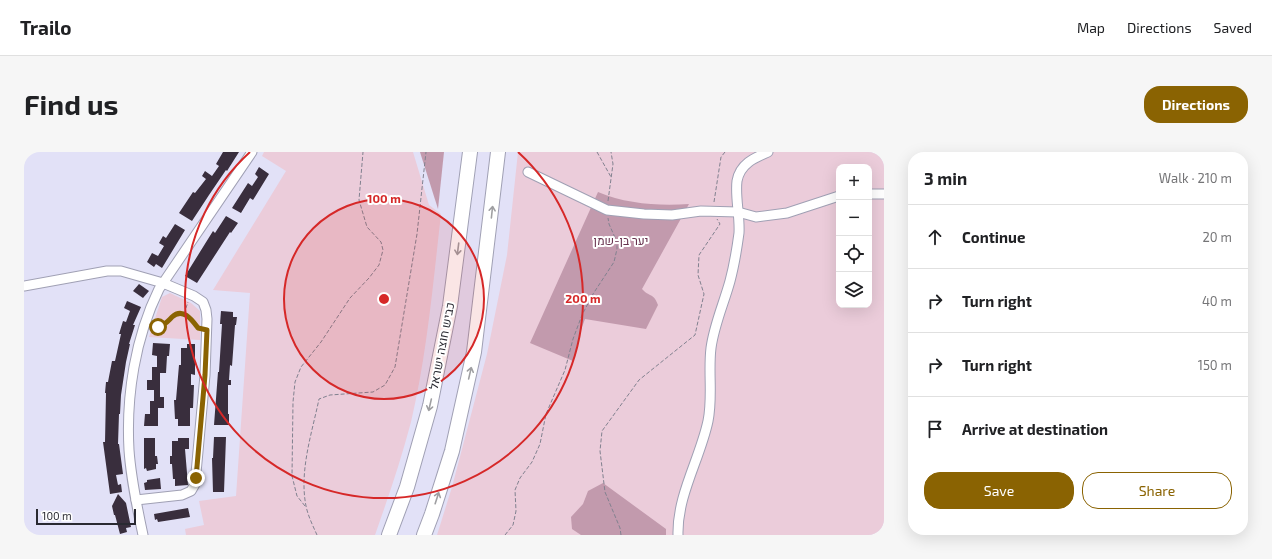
<!DOCTYPE html>
<html lang="en">
<head>
<meta charset="utf-8">
<style>
  :root { --surface:#fff; --page:#f6f6f6; --text:#202124; --muted:#757577; --line:#e0e0e0; --accent:#8a6302 }
  body { margin:0; font-family:"Exo 2",Heebo,sans-serif; background:var(--page); color:var(--text) }
  .controls { position:absolute; right:12px; top:12px; display:grid; overflow:hidden; border-radius:8px; box-shadow:0 4px 16px #0002 }
  .controls button { width:36px; height:36px; display:grid; place-items:center; padding:0; border:0; border-bottom:1px solid var(--line); background:var(--surface); color:var(--text); font:20px sans-serif }
  .scale { position:absolute; left:12px; bottom:10px; width:100px; box-sizing:border-box; padding-left:4px; border:2px solid #292931; border-top:0; font-size:11px; line-height:14px; white-space:nowrap; color:#292931; -webkit-text-stroke:3px #fff; paint-order:stroke }
  .stop { position:absolute; width:12px; height:12px; margin:-9px; border:3px solid #8a6302; border-radius:50%; background:#fff }
  .stop.end { background:#8a6302; border-color:#fff; box-shadow:0 1px 4px #0008 }
  .list { margin:0; padding:0; list-style:none }
  h2 { display:flex; justify-content:space-between; align-items:center; height:52px; margin:0; padding:0 16px; font-size:17px }
  h2 small { font-size:13px; font-weight:400; color:var(--muted) }
  .list li { display:grid; grid-template-columns:26px 1fr auto; gap:12px; align-items:center; box-sizing:border-box; height:64px; padding:0 16px; border-top:1px solid var(--line) }
  .list b { display:block; font-size:15px; white-space:nowrap }
  .list em { font-size:13px; font-style:normal; color:var(--muted) }
  .actions { display:flex; gap:8px; padding:12px 16px }
  .actions a { flex:1; padding:9px 0; border:1px solid var(--accent); border-radius:16px; text-align:center; font-size:14px; color:var(--accent) }
  .actions .main { background:var(--accent); color:#fff }
  .icon { flex:none; width:22px; height:22px; fill:none; stroke:currentColor; stroke-width:2; stroke-linecap:round; stroke-linejoin:round }
  .map { position:relative; flex:none; width:860px; height:383px; overflow:hidden; border-radius:16px }
  header { display:flex; align-items:center; gap:24px; box-sizing:border-box; height:56px; padding:0 20px; background:var(--surface); border-bottom:1px solid var(--line) }
  header strong { font-size:19px }
  nav { display:flex; gap:22px; margin-inline-start:auto; font-size:14px }
  .intro { display:flex; align-items:center; justify-content:space-between; box-sizing:border-box; height:96px; padding:0 24px }
  h1 { margin:0; font-size:28px }
  .button { padding:10px 18px; border-radius:16px; background:var(--accent); color:#fff; font-size:14px; font-weight:700 }
  main { display:flex; gap:24px; padding:0 24px }
  aside { flex:1; background:var(--surface); border-radius:16px; box-shadow:0 4px 16px #0002 }
  .map>svg:first-child { display:block }
  .green { fill:#ebccda; fill-rule:evenodd }
  .forest { fill:#c29aad }
  .building { fill:#392e3d }
  .lines { fill:none; stroke-linecap:round; stroke-linejoin:round }
  .minor-casing { stroke:#a0a0b4; stroke-width:11 }
  .highway-casing { stroke:#a0a0b4; stroke-width:16 }
  .path { stroke:#81818f; stroke-width:1; stroke-dasharray:4 2; stroke-linecap:butt }
  .minor { stroke:#fff; stroke-width:9 }
  .highway { stroke:#fff; stroke-width:14 }
  .oneway { stroke:#9f9fa2 }
  .route { stroke:#8a6302; stroke-width:5 }
  .ring { fill:none; stroke:#d62828; stroke-width:2 }
  .labels { text-anchor:middle; stroke-width:4; stroke-linejoin:round; paint-order:stroke }
  .park-label { font-size:12px; fill:#67324e; stroke:#fff }
  .street-label { font-size:12px; fill:#292931; stroke:#fff }
  .centre { fill:#d62828; stroke:#fff; stroke-width:2 }
  .ring-label { font-size:12px; text-anchor:middle; font-weight:bold; fill:#d62828; stroke:#fff; stroke-width:4; stroke-linejoin:round; paint-order:stroke }
</style>
</head>
<body>
<header>
<strong>Trailo</strong>
<nav><a>Map</a><a>Directions</a><a>Saved</a></nav>
</header>
<div class="intro"><h1>Find us</h1><a class="button">Directions</a></div>
<main>
<div class="map">
<svg width="860" height="383" viewBox="0 0 860 383">
  <rect width="100%" height="100%" fill="#e2e1f7"/>
  <!-- green -->
  <g class="green">
    <path d="M 240,0 L 389,0 L 405,53 L 417,62 C 409,132 403,202 387,270 C 377,308 364,346 351,383 L 162,383 L 161,377 L 180,373 L 175,349 L 212,344 L 226,141 L 189,138 L 262,19 L 238,4 Z"/>
    <path d="M 494,0 L 860,0 L 860,383 L 413,383 L 428,335 L 463,202 L 483,103 ZM 815,15 L 845,15 L 845,153 L 815,153 Z"/>
    <path d="M 146,141 L 167,151 L 176,159 L 176,188 L 125,185 L 138,145 Z"/>
  </g>
  <!-- forest -->
  <g class="forest">
    <path d="M 396,0 L 420,0 L 414,57 Z"/>
    <path d="M 574,40 C 602,52 635,54 665,52 L 618,137 C 625,145 630,141 634,153 L 622,177 L 561,167 L 557,178 L 549,209 L 506,191 Z"/>
    <path d="M 579,331 L 642,377 L 642,383 L 557,383 L 548,377 L 547,365 L 559,352 L 564,339 Z"/>
  </g>
  <!-- building -->
  <g class="building">
    <path d="M 199,0 L 215,0 L 203,19 L 202,18 L 185,43 L 168,69 L 155,61 L 169,40 L 171,41 L 182,27 L 178,24 L 181,19 L 188,24 L 195,14 L 192,12 Z"/>
    <path d="M 235,15 L 245,22 L 229,48 L 226,46 L 217,61 L 208,56 L 224,31 L 228,34 L 234,25 L 231,22 Z"/>
    <path d="M 202,64 L 214,71 L 207,81 L 206,80 L 173,131 L 161,124 L 189,79 L 191,81 Z"/>
    <path d="M 151,72 L 161,78 L 138,116 L 132,112 L 130,115 L 123,110 L 128,101 L 134,104 L 140,94 L 135,91 L 139,84 L 142,86 Z"/>
    <path d="M 115,132 L 125,139 L 119,146 L 109,139 Z"/>
    <path d="M 103,149 L 117,155 L 109,173 L 111,173 L 105,192 L 106,192 L 102,210 L 97,243 L 96,262 L 95,262 L 94,292 L 95,292 L 99,322 L 92,323 L 94,333 L 97,332 L 98,340 L 86,342 L 79,290 L 81,290 L 82,241 L 81,241 L 82,230 L 84,230 L 88,209 L 91,209 L 97,182 L 95,182 L 99,169 L 102,170 L 106,159 L 100,156 Z"/>
    <path d="M 197,159 L 209,160 L 209,165 L 213,165 L 212,173 L 211,173 L 208,214 L 206,213 L 205,228 L 207,228 L 207,233 L 204,233 L 204,262 L 205,262 L 205,273 L 190,273 L 194,220 L 195,220 L 198,172 L 196,172 Z"/>
    <path d="M 129,191 L 146,192 L 145,204 L 143,204 L 142,221 L 136,221 L 136,245 L 140,245 L 140,256 L 134,256 L 134,274 L 120,274 L 121,262 L 126,262 L 126,249 L 130,249 L 130,238 L 123,238 L 123,228 L 128,228 L 128,215 L 133,215 L 133,204 L 128,203 Z"/>
    <path d="M 163,192 L 171,192 L 171,223 L 167,222 L 167,233 L 170,233 L 169,256 L 166,256 L 166,274 L 154,274 L 154,267 L 151,267 L 150,248 L 152,248 L 155,213 L 157,213 L 157,196 L 163,196 Z"/>
    <path d="M 190,285 L 202,285 L 200,340 L 189,340 L 188,306 L 189,306 Z"/>
    <path d="M 120,286 L 131,286 L 131,304 L 133,304 L 134,312 L 132,312 L 132,317 L 123,319 L 122,316 L 120,317 Z"/>
    <path d="M 154,286 L 165,286 L 165,297 L 161,297 L 164,333 L 151,334 L 151,327 L 149,327 L 148,312 L 146,312 L 146,304 L 148,304 L 148,289 L 154,289 Z"/>
    <path d="M 136,326 L 137,337 L 121,338 L 120,331 L 123,330 L 123,328 Z"/>
    <path d="M 94,342 L 102,351 L 107,375 L 102,376 L 103,380 L 96,382 L 91,363 L 90,363 L 88,354 Z"/>
    <path d="M 164,356 L 166,365 L 134,370 L 133,367 L 131,368 L 130,362 Z"/>
  </g>
  <g class="lines">
    <defs>
      <g id="minor">
        <path d="M 504,20 L 583,58 L 620,62 L 648,63 L 677,59 L 714,60 L 732,65 L 763,61 L 815,44"/>
        <path d="M 845,42 L 860,42"/>
        <path d="M 0,134 L 83,119 L 97,119 L 139,131 L 170,144 L 179,150 L 182,158 L 183,167 L 181,223 L 171,332 L 167,339 L 158,343 L 112,348"/>
        <path d="M 119,383 C 113,355 107,327 105,298 C 102,244 111,186 135,137 L 228,0"/>
        <path d="M 654,383 C 653,343 676,307 684,269 C 689,245 684,220 687,196 C 690,173 700,151 706,129 C 710,114 713,96 715,81 C 716,64 711,45 713,29 C 716,12 730,6 744,0"/>
      </g>
      <g id="highway">
        <path d="M 365,383 L 383,335 L 406,254 L 426,154 L 446,0"/>
        <path d="M 400,383 L 408,362 L 428,299 L 450,200 L 474,0"/>
      </g>
    </defs>
    <!-- minor casing -->
    <use href="#minor" class="minor-casing"/>
    <!-- highway casing -->
    <use href="#highway" class="highway-casing"/>
    <!-- path -->
    <g class="path">
      <path d="M 573,0 L 587,25"/>
      <path d="M 584,49 L 589,12 L 587,0"/>
      <path d="M 690,50 L 697,5 L 701,0"/>
      <path d="M 160,162 L 164,150"/>
      <path d="M 129,174 C 133,174 138,175 141,172 C 150,165 154,156 166,166 C 170,169 171,173 174,176"/>
      <path d="M 281,354 L 273,344 L 268,324 L 269,250 L 271,230 L 277,215 L 297,190 L 326,146 L 345,126 L 355,113 L 359,98 L 357,90 L 343,75 L 335,48 L 339,0"/>
      <path d="M 293,383 C 289,374 284,364 282,354 C 275,319 288,281 295,247 L 306,243 L 349,240 L 361,233 L 371,215 L 393,82 L 402,0"/>
      <path d="M 481,383 L 489,373 L 492,359 L 491,338 L 496,326 L 508,310 L 516,292 L 522,262 L 541,218 L 549,187 L 558,163 L 569,142 L 590,110 L 593,97 L 593,90 L 585,72 L 584,66"/>
      <path d="M 597,383 L 596,376 L 581,340 L 576,299 L 578,279 L 615,228 L 671,183 L 680,142 L 674,123 L 675,103 L 696,72 L 693,67"/>
    </g>
    <!-- minor -->
    <use href="#minor" class="minor"/>
    <!-- highway -->
    <use href="#highway" class="highway"/>
  </g>
  <!-- one-way arrows -->
  <defs><path id="oneway-shaft" d="M-6 0H5M1.5-3L5.5 0L1.5 3" fill="none" stroke-width="1.6" stroke-linecap="round" stroke-linejoin="round"/></defs>
  <g class="oneway">
    <use href="#oneway-shaft" transform="translate(468 60) rotate(-84)"/>
    <use href="#oneway-shaft" transform="translate(434 97) rotate(97)"/>
    <use href="#oneway-shaft" transform="translate(446 221) rotate(-77)"/>
    <use href="#oneway-shaft" transform="translate(406 253) rotate(103)"/>
    <use href="#oneway-shaft" transform="translate(413 346) rotate(-72)"/>
  </g>
  <g class="lines">
    <!-- route -->
    <path class="route" d="M 134,175 C 141,173 143,170 148,165 C 159,155 168,168 174,176 L 183,178 L 181,223 L 172,326"/>
  </g>
  <!-- distance rings -->
  <circle cx="360" cy="147" r="100" fill="#d62828" fill-opacity=".12"/>
  <g class="ring">
    <circle cx="360" cy="147" r="100"/>
    <path d="M494 0A199 199 0 1 1 226 0"/>
  </g>
  <g class="labels">
    <!-- park labels -->
    <g class="park-label">
      <text x="597" y="93">יער בן-שמן</text>
    </g>
    <!-- street labels -->
    <g class="street-label">
      <text transform="translate(418 194) rotate(-79)" y="4">כביש חוצה ישראל</text>
    </g>
  </g>
  <circle cx="360" cy="147" r="6" class="centre"/>
  <g class="ring-label">
    <text x="360" y="51">100 m</text>
    <text x="559" y="151">200 m</text>
  </g>
</svg>
<div class="controls">
<button>+</button>
<button>−</button>
<button><svg class="icon" aria-label="locate" viewBox="0 0 24 24"><circle cx="12" cy="12" r="6"/><path d="M12 2v4M12 18v4M2 12h4M18 12h4"/></svg></button>
<button><svg class="icon" aria-label="layers" viewBox="0 0 24 24"><path d="M12 4l9 5-9 5-9-5zM3 14l9 5 9-5"/></svg></button>
</div>
<div class="scale">100 m</div>
<div class="stop" style="left:134px;top:175px"></div>
<div class="stop end" style="left:172px;top:326px"></div>
</div>
<aside>
<h2>3 min<small>Walk · 210 m</small></h2>
<ul class="list">
<li><svg class="icon" aria-label="ahead" viewBox="0 0 24 24"><path d="M12 20V5M6 11l6-6 6 6"/></svg><div><b>Continue</b></div><em>20 m</em></li>
<li><svg class="icon" aria-label="right" viewBox="0 0 24 24"><path d="M7 20v-9h11M14 6l5 5-5 5"/></svg><div><b>Turn right</b></div><em>40 m</em></li>
<li><svg class="icon" aria-label="right" viewBox="0 0 24 24"><path d="M7 20v-9h11M14 6l5 5-5 5"/></svg><div><b>Turn right</b></div><em>150 m</em></li>
<li><svg class="icon" aria-label="arrive" viewBox="0 0 24 24"><path d="M6 21V4h12l-3 4 3 4H6"/></svg><div><b>Arrive at destination</b></div></li>
</ul>
<div class="actions"><a class="main">Save</a><a>Share</a></div>
</aside>
</main>
</body>
</html>
